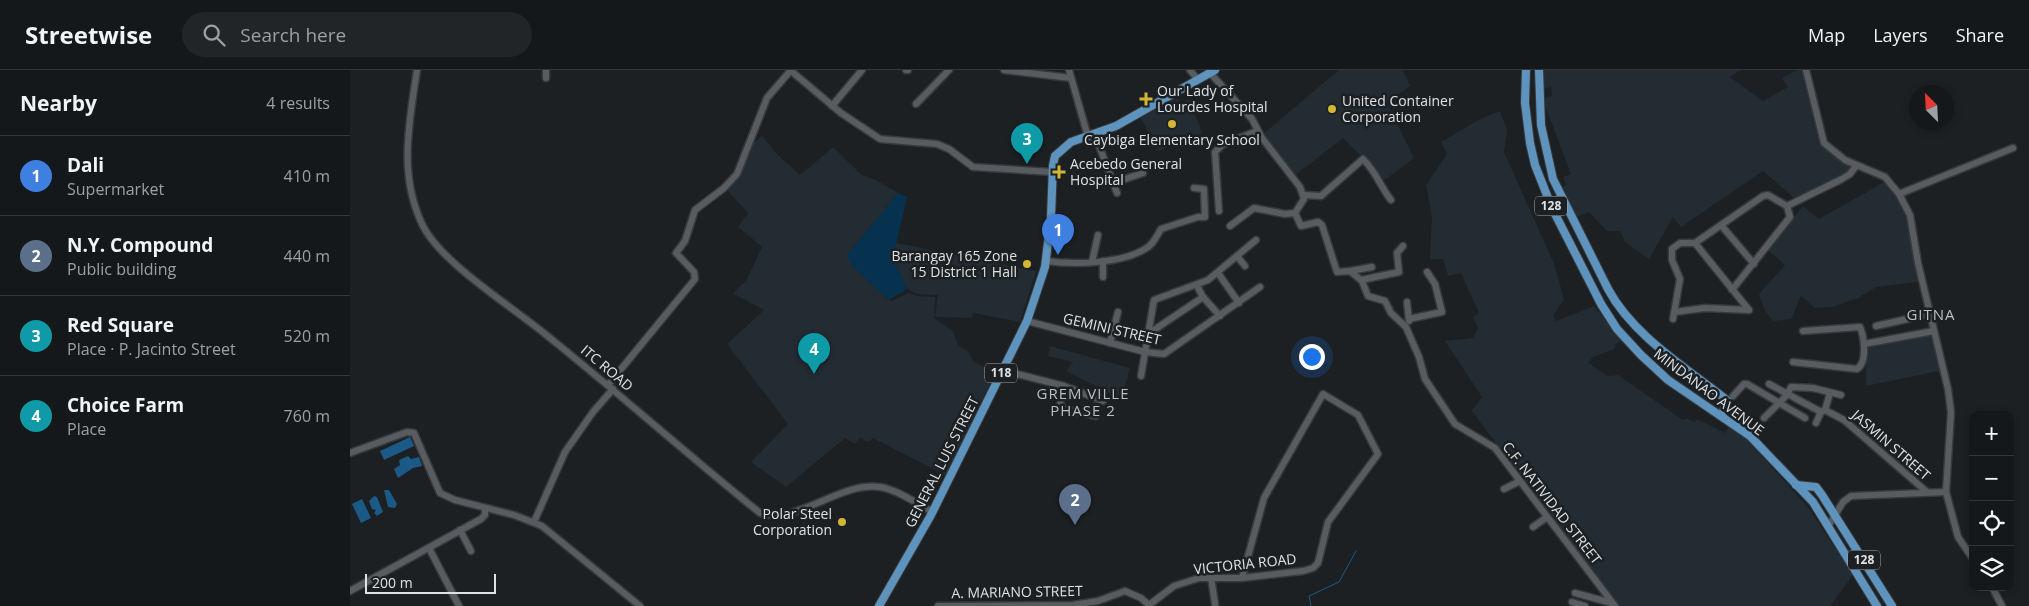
<!DOCTYPE html>
<html lang="en">
<head>
<meta charset="utf-8">
<style>
  :root { --surface:#15181a; --page:#222527; --text:#f1f3f6; --muted:#9da0a2; --line:#343739; --accent:#7c3aed }
  body { margin:0; font-family:"Open Sans",sans-serif; background:var(--page); color:var(--text) }
  .controls { position:absolute; right:15px; bottom:15px; display:grid; overflow:hidden; border-radius:10px; box-shadow:0 2px 8px #0003 }
  .controls button { width:45px; height:45px; display:grid; place-items:center; padding:0; border:0; border-bottom:1px solid var(--line); background:var(--surface); color:var(--text); font:25px sans-serif }
  .compass { position:absolute; left:1559px; top:15px; width:45px; height:45px; border-radius:50%; background:var(--surface); box-shadow:0 2px 8px #0003; rotate:336deg }
  .scale { position:absolute; left:15px; bottom:12px; width:131px; box-sizing:border-box; padding-left:5px; border:2px solid #dfe2e4; border-top:0; font-size:14px; line-height:18px; white-space:nowrap; color:#dfe2e4; -webkit-text-stroke:4px #1c2023; paint-order:stroke }
  .you { position:absolute; left:961px; top:286px; width:18px; height:18px; margin:-12px; border:4px solid #fff; border-radius:50%; background:#1a73e8; box-shadow:0 0 0 8px #1a73e833 }
  .badge { display:grid; place-items:center; width:32px; height:32px; border-radius:50%; background:var(--accent); color:#fff; font-size:16px; font-weight:700 }
  .pin { position:absolute; translate:-50% -41px; filter:drop-shadow(0 1px 2px #0008) }
  .pin::after { content:''; position:absolute; top:26px; width:18px; height:15px; background:inherit; clip-path:polygon(0 0,100% 0,50% 100%) }
  .list { margin:0; padding:0; list-style:none }
  h2 { display:flex; justify-content:space-between; align-items:center; height:65px; margin:0; padding:0 20px; font-size:21px }
  h2 small { font-size:16px; font-weight:400; color:var(--muted) }
  .list li { display:grid; grid-template-columns:32px 1fr auto; gap:15px; align-items:center; box-sizing:border-box; height:80px; padding:0 20px; border-top:1px solid var(--line) }
  .list b { display:block; font-size:19px; white-space:nowrap }
  .list p { margin:0; font-size:16px; white-space:nowrap; color:var(--muted) }
  .list em { font-size:16px; font-style:normal; color:var(--muted) }
  .icon { flex:none; width:28px; height:28px; fill:none; stroke:currentColor; stroke-width:2; stroke-linecap:round; stroke-linejoin:round }
  .map { position:relative; flex:none; width:1679px; height:536px; overflow:hidden }
  header { display:flex; align-items:center; gap:30px; box-sizing:border-box; height:70px; padding:0 25px; background:var(--surface); border-bottom:1px solid var(--line) }
  header strong { font-size:24px }
  nav { display:flex; gap:28px; margin-inline-start:auto; font-size:18px }
  .search { width:350px; height:45px; background:var(--page); display:flex; align-items:center; gap:12px; box-sizing:border-box; padding:0 18px; border-radius:28px; color:var(--muted); font-size:19px }
  main { display:flex }
  aside { flex:1; background:var(--surface) }
  .map>svg:first-child { display:block }
  .built { fill:#232b33 }
  .green { fill:#07324f }
  .water { fill:#1b5987 }
  .lines { fill:none; stroke-linecap:round; stroke-linejoin:round }
  .stream { stroke:#1b5987; stroke-width:1 }
  .minor-casing { stroke:#373a3c; stroke-width:9 }
  .major-casing { stroke:#373a3c; stroke-width:10 }
  .minor { stroke:#585c60; stroke-width:6 }
  .major { stroke:#5e93bd; stroke-width:8 }
  .poi-dot { fill:#d4b635; stroke:#1c2023; stroke-width:2 }
  .labels { text-anchor:middle; stroke-width:5; stroke-linejoin:round; paint-order:stroke }
  .shield { fill:#1c2023; stroke:#a4a8aa; stroke-width:1 }
  .shield-label { font-size:12px; font-weight:bold; fill:#dfe2e4 }
  .poi-label { font-size:14px; fill:#dfe2e4; stroke:#1c2023; text-anchor:start }
  .street-label { font-size:14px; fill:#dfe2e4; stroke:#1c2023 }
  .neighbourhood-label { font-size:15px; letter-spacing:1px; fill:#babfc3; stroke:#1c2023 }
</style>
</head>
<body>
<header>
<strong>Streetwise</strong>
<div class="search"><svg class="icon" aria-label="search" viewBox="0 0 24 24"><circle cx="10" cy="10" r="6"/><path d="M15 15l6 6"/></svg>Search here</div>
<nav><a>Map</a><a>Layers</a><a>Share</a></nav>
</header>
<main>
<aside>
<h2>Nearby<small>4 results</small></h2>
<ul class="list">
<li><span class="badge" style="background:#3f7fe0">1</span><div><b>Dali</b><p>Supermarket</p></div><em>410 m</em></li>
<li><span class="badge" style="background:#5c6f8a">2</span><div><b>N.Y. Compound</b><p>Public building</p></div><em>440 m</em></li>
<li><span class="badge" style="background:#0f9aa8">3</span><div><b>Red Square</b><p>Place · P. Jacinto Street</p></div><em>520 m</em></li>
<li><span class="badge" style="background:#0f9aa8">4</span><div><b>Choice Farm</b><p>Place</p></div><em>760 m</em></li>
</ul>
</aside>
<div class="map">
<svg width="1679" height="536" viewBox="0 0 1679 536">
  <rect width="100%" height="100%" fill="#1c2023"/>
  <!-- built -->
  <g class="built">
    <path d="M 989,0 L 1053,0 L 1060,16 L 1037,33 L 1064,88 L 1035,110 L 993,68 L 944,106 L 912,65 Z"/>
    <path d="M 1194,0 L 1391,0 L 1380,7 L 1413,31 L 1438,17 L 1432,8 L 1447,0 L 1452,0 L 1471,70 L 1486,87 L 1501,97 L 1494,105 L 1444,128 L 1413,101 L 1331,157 L 1323,147 L 1299,189 L 1275,172 L 1270,161 L 1257,161 L 1239,142 L 1227,147 L 1212,117 L 1216,115 L 1213,107 L 1221,104 L 1193,30 L 1193,28 L 1202,26 L 1201,17 L 1194,19 Z"/>
    <path d="M 827,26 L 831,33 L 839,29 L 852,63 L 808,81 L 790,46 Z"/>
    <path d="M 1150,41 L 1157,60 L 1154,82 L 1205,196 L 1214,230 L 1203,245 L 1206,251 L 1244,236 L 1272,270 L 1266,274 L 1264,279 L 1243,287 L 1238,293 L 1258,306 L 1268,305 L 1333,350 L 1337,348 L 1344,352 L 1347,349 L 1375,363 L 1379,357 L 1397,370 L 1457,436 L 1503,505 L 1480,536 L 1267,536 L 1122,341 L 1132,327 L 1095,271 L 1123,268 L 1128,258 L 1123,247 L 1129,243 L 1111,203 L 1098,206 L 1093,189 L 1080,189 L 1082,147 L 1076,115 L 1097,84 L 1091,72 L 1132,48 Z"/>
    <path d="M 412,66 L 427,84 L 450,105 L 483,77 L 512,105 L 526,110 L 548,123 L 497,185 L 539,230 L 542,231 L 558,223 L 567,226 L 585,227 L 584,248 L 603,261 L 608,275 L 619,282 L 623,291 L 645,303 L 597,406 L 523,368 L 518,372 L 510,368 L 505,374 L 495,368 L 436,417 L 401,392 L 438,354 L 377,274 L 414,240 L 383,223 L 396,211 L 412,177 L 388,157 L 398,143 L 376,119 L 389,105 L 397,78 Z"/>
    <path d="M 1536,111 L 1554,137 L 1561,157 L 1569,212 L 1526,217 L 1508,228 L 1482,237 L 1465,238 L 1451,226 L 1441,249 L 1423,251 L 1415,241 L 1409,224 L 1435,195 L 1418,180 L 1453,136 L 1469,149 Z"/>
    <path d="M 546,173 L 686,201 L 670,252 L 623,243 L 622,248 L 585,247 L 588,225 L 567,224 L 557,219 L 543,188 Z"/>
    <path d="M 1581,263 L 1589,301 L 1516,316 L 1516,276 Z"/>
    <path d="M 700,276 L 780,298 L 771,329 L 716,301 L 723,292 L 698,286 Z"/>
  </g>
  <!-- green -->
  <path class="green" d="M 548,123 L 557,127 L 543,188 L 557,219 L 539,230 L 503,197 L 497,185 Z"/>
  <!-- water -->
  <g class="water">
    <path d="M 60,367 L 64,376 L 34,390 L 30,381 Z"/>
    <path d="M 58,386 L 61,389 L 69,387 L 72,396 L 63,398 L 48,408 L 44,399 L 50,395 L 49,390 Z"/>
    <path d="M 34,420 L 39,420 L 47,434 L 45,438 L 38,437 Z"/>
    <path d="M 24,426 L 27,427 L 33,442 L 27,446 L 24,443 L 26,440 L 22,439 L 19,431 Z"/>
    <path d="M 12,429 L 21,448 L 11,453 L 2,434 Z"/>
  </g>
  <g class="lines">
    <!-- stream -->
    <path class="stream" d="M 961,536 L 959,526 L 989,512 L 1006,481"/>
    <defs>
      <g id="minor">
        <path d="M 67,0 C 59,54 48,105 73,156 C 92,194 166,239 200,268 C 271,325 339,386 410,443 C 448,455 490,411 530,417 C 548,420 566,433 582,442"/>
        <path d="M 196,0 L 196,8"/>
        <path d="M 440,0 L 491,43 L 530,69 L 587,74 L 599,79 L 623,97 L 702,102"/>
        <path d="M 556,0 L 558,0"/>
        <path d="M 654,0 L 721,8"/>
        <path d="M 719,0 L 738,67"/>
        <path d="M 840,0 L 848,10"/>
        <path d="M 1456,0 L 1474,73 L 1495,90 L 1535,107 L 1549,124 L 1560,145 L 1568,193 L 1598,319 L 1601,342 L 1596,422 L 1608,467 L 1623,489"/>
        <path d="M 860,3 L 902,49 L 912,68 L 950,117 L 954,129 L 945,143"/>
        <path d="M 566,34 L 599,0"/>
        <path d="M 482,36 L 512,0"/>
        <path d="M 745,65 L 767,123"/>
        <path d="M 763,113 L 793,103"/>
        <path d="M 1549,124 L 1663,78"/>
        <path d="M 954,125 L 971,126 L 1013,89 C 1027,103 1030,116 1041,130"/>
        <path d="M 1437,136 L 1492,109 L 1500,104 L 1506,96"/>
        <path d="M 869,141 L 865,82 L 872,75 L 907,61"/>
        <path d="M 945,143 L 951,156 L 968,152 L 972,155 L 987,202 L 1000,201 L 1012,211 L 1018,226 L 1035,231 L 1041,243 L 1056,257 L 1069,287 L 1075,309 L 1105,354 L 1145,378 L 1265,536"/>
        <path d="M 1371,155 L 1404,194"/>
        <path d="M 880,156 L 904,138 L 935,144 L 945,143"/>
        <path d="M 1345,173 L 1399,240"/>
        <path d="M 887,186 L 895,196"/>
        <path d="M 696,191 C 723,195 770,194 795,179 C 803,175 806,167 811,159 L 848,147 L 855,147 L 854,119 L 844,118"/>
        <path d="M 742,192 L 748,165"/>
        <path d="M 1000,201 L 1022,197"/>
        <path d="M 868,203 L 889,233"/>
        <path d="M 753,207 L 753,191"/>
        <path d="M 1011,210 L 1049,202 L 1047,183 L 1053,176"/>
        <path d="M 847,216 L 853,227 L 870,246"/>
        <path d="M 1057,232 L 1059,251"/>
        <path d="M 1325,242 L 1355,238 L 1399,240"/>
        <path d="M 1059,249 L 1092,242 L 1085,214 L 1077,202"/>
        <path d="M 1323,249 L 1330,209 L 1322,190 L 1322,179 L 1330,173 L 1345,173 L 1413,126 L 1418,125 L 1437,136 L 1440,147 L 1382,220"/>
        <path d="M 677,251 L 795,282 L 814,284 L 910,217"/>
        <path d="M 1526,256 L 1580,244"/>
        <path d="M 798,264 L 853,227"/>
        <path d="M 760,273 L 768,242"/>
        <path d="M 1514,274 L 1584,261"/>
        <path d="M 1443,292 L 1507,299 C 1518,292 1514,267 1510,257 L 1453,261"/>
        <path d="M 652,300 L 714,316 L 710,335 L 714,339 L 746,346"/>
        <path d="M 791,306 L 804,230 L 858,210 L 906,170"/>
        <path d="M 1419,314 L 1471,342 L 1475,340 L 1494,350 L 1577,422"/>
        <path d="M 258,315 L 345,209 L 344,202 L 326,183 L 335,171 L 345,140 L 374,118 L 387,104 L 417,28 L 441,0"/>
        <path d="M 714,316 L 753,331"/>
        <path d="M 1383,326 L 1394,314 L 1397,314 L 1455,348"/>
        <path d="M 1475,340 L 1480,323"/>
        <path d="M 1414,348 L 1437,325 L 1441,317 L 1463,318 L 1491,325"/>
        <path d="M 1466,353 L 1471,342"/>
        <path d="M 0,383 L 57,362 L 64,363 L 90,423 L 105,430 L 164,445 L 192,456 L 290,536"/>
        <path d="M 1154,419 L 1170,411"/>
        <path d="M 184,452 L 215,382 L 243,342 L 263,319"/>
        <path d="M 1479,455 L 1493,432 L 1501,426 L 1596,422"/>
        <path d="M 1183,457 L 1197,447"/>
        <path d="M 110,460 L 121,481"/>
        <path d="M 79,478 L 109,536"/>
        <path d="M 861,507 L 865,534"/>
        <path d="M 1642,517 L 1652,536"/>
        <path d="M 0,521 L 131,449 L 135,445 L 135,438"/>
        <path d="M 1225,523 L 1262,533"/>
        <path d="M 1222,532 L 1235,536"/>
        <path d="M 799,535 L 824,516 L 849,508 L 892,508 L 953,501 L 963,498 L 968,493 L 978,452 L 1028,384 L 1008,345 L 973,324 L 914,428 L 892,508"/>
        <path d="M 588,536 L 723,535 L 748,531 L 775,521 L 791,528 L 800,536"/>
      </g>
      <g id="major">
        <path d="M 1176,0 L 1175,33 L 1180,73 L 1185,95 L 1202,138 L 1251,234 L 1267,259 L 1291,285 L 1318,310 L 1400,366 L 1463,432 L 1527,536"/>
        <path d="M 1189,0 L 1191,55 L 1203,109 L 1258,219 C 1283,266 1338,299 1378,331 L 1371,346"/>
        <path d="M 1446,415 L 1466,417 L 1472,425 L 1542,536"/>
        <path d="M 529,536 L 581,445 L 677,251 L 695,197 L 701,147 L 703,95 L 705,86 L 721,72 L 766,56 L 865,0"/>
      </g>
    </defs>
    <!-- minor casing -->
    <use href="#minor" class="minor-casing"/>
    <!-- major casing -->
    <use href="#major" class="major-casing"/>
    <!-- minor -->
    <use href="#minor" class="minor"/>
    <!-- major -->
    <use href="#major" class="major"/>
  </g>
  <!-- markers -->
  <g class="poi-dot">
    <path d="M793.5 21.5h5v5h5v5h-5v5h-5v-5h-5v-5h5z"/>
    <circle cx="982" cy="39" r="5"/>
    <circle cx="822" cy="54" r="5"/>
    <path d="M706.5 94.5h5v5h5v5h-5v5h-5v-5h-5v-5h5z"/>
    <circle cx="677" cy="194" r="5"/>
    <circle cx="492" cy="452" r="5"/>
  </g>
  <g class="labels">
    <!-- shield labels -->
    <g class="shield">
      <rect x="1185" y="126.5" width="32" height="19" rx="4"/>
      <rect x="635" y="293.5" width="32" height="19" rx="4"/>
      <rect x="1498" y="480.5" width="32" height="19" rx="4"/>
    </g>
    <g class="shield-label">
      <text x="1201" y="140">128</text>
      <text x="651" y="307">118</text>
      <text x="1514" y="494">128</text>
    </g>
    <!-- poi labels -->
    <g class="poi-label">
      <text x="807" y="26">Our Lady of<tspan x="807" dy="16">Lourdes Hospital</tspan></text>
      <text x="992" y="36">United Container<tspan x="992" dy="16">Corporation</tspan></text>
      <text x="822" y="75" text-anchor="middle">Caybiga Elementary School</text>
      <text x="720" y="99">Acebedo General<tspan x="720" dy="16">Hospital</tspan></text>
      <text x="667" y="191" text-anchor="end">Barangay 165 Zone<tspan x="667" dy="16">15 District 1 Hall</tspan></text>
      <text x="482" y="449" text-anchor="end">Polar Steel<tspan x="482" dy="16">Corporation</tspan></text>
    </g>
    <!-- street labels -->
    <g class="street-label">
      <text transform="translate(762 259) rotate(13)" y="5">GEMINI STREET</text>
      <text transform="translate(257 298) rotate(40)" y="5">ITC ROAD</text>
      <text transform="translate(1359 322) rotate(37)" y="5">MINDANAO AVENUE</text>
      <text transform="translate(1541 375) rotate(41)" y="5">JASMIN STREET</text>
      <text transform="translate(592 392) rotate(-63)" y="5">GENERAL LUIS STREET</text>
      <text transform="translate(1202 433) rotate(52)" y="5">C.F. NATIVIDAD STREET</text>
      <text transform="translate(895 494) rotate(-6)" y="5">VICTORIA ROAD</text>
      <text transform="translate(667 522) rotate(-1)" y="5">A. MARIANO STREET</text>
    </g>
    <!-- neighbourhood labels -->
    <g class="neighbourhood-label">
      <text x="1581" y="250">GITNA</text>
      <text x="733" y="329">GREM VILLE<tspan x="733" dy="17">PHASE 2</tspan></text>
    </g>
  </g>
</svg>
<div class="controls">
<button>+</button>
<button>−</button>
<button><svg class="icon" aria-label="locate" viewBox="0 0 24 24"><circle cx="12" cy="12" r="6"/><path d="M12 2v4M12 18v4M2 12h4M18 12h4"/></svg></button>
<button><svg class="icon" aria-label="layers" viewBox="0 0 24 24"><path d="M12 4l9 5-9 5-9-5zM3 14l9 5 9-5"/></svg></button>
</div>
<svg class="compass" viewBox="-18 -18 36 36"><path d="M0-13l5 13h-10z" fill="#e53935"/><path d="M0 13l5-13h-10z" fill="#9da0a2"/></svg>
<div class="scale">200 m</div>
<div class="you"></div>
<div class="pin badge" style="left:708px;top:185px;background:#3f7fe0">1</div>
<div class="pin badge" style="left:725px;top:455px;background:#5c6f8a">2</div>
<div class="pin badge" style="left:677px;top:94px;background:#0f9aa8">3</div>
<div class="pin badge" style="left:464px;top:304px;background:#0f9aa8">4</div>
</div>
</main>
</body>
</html>
